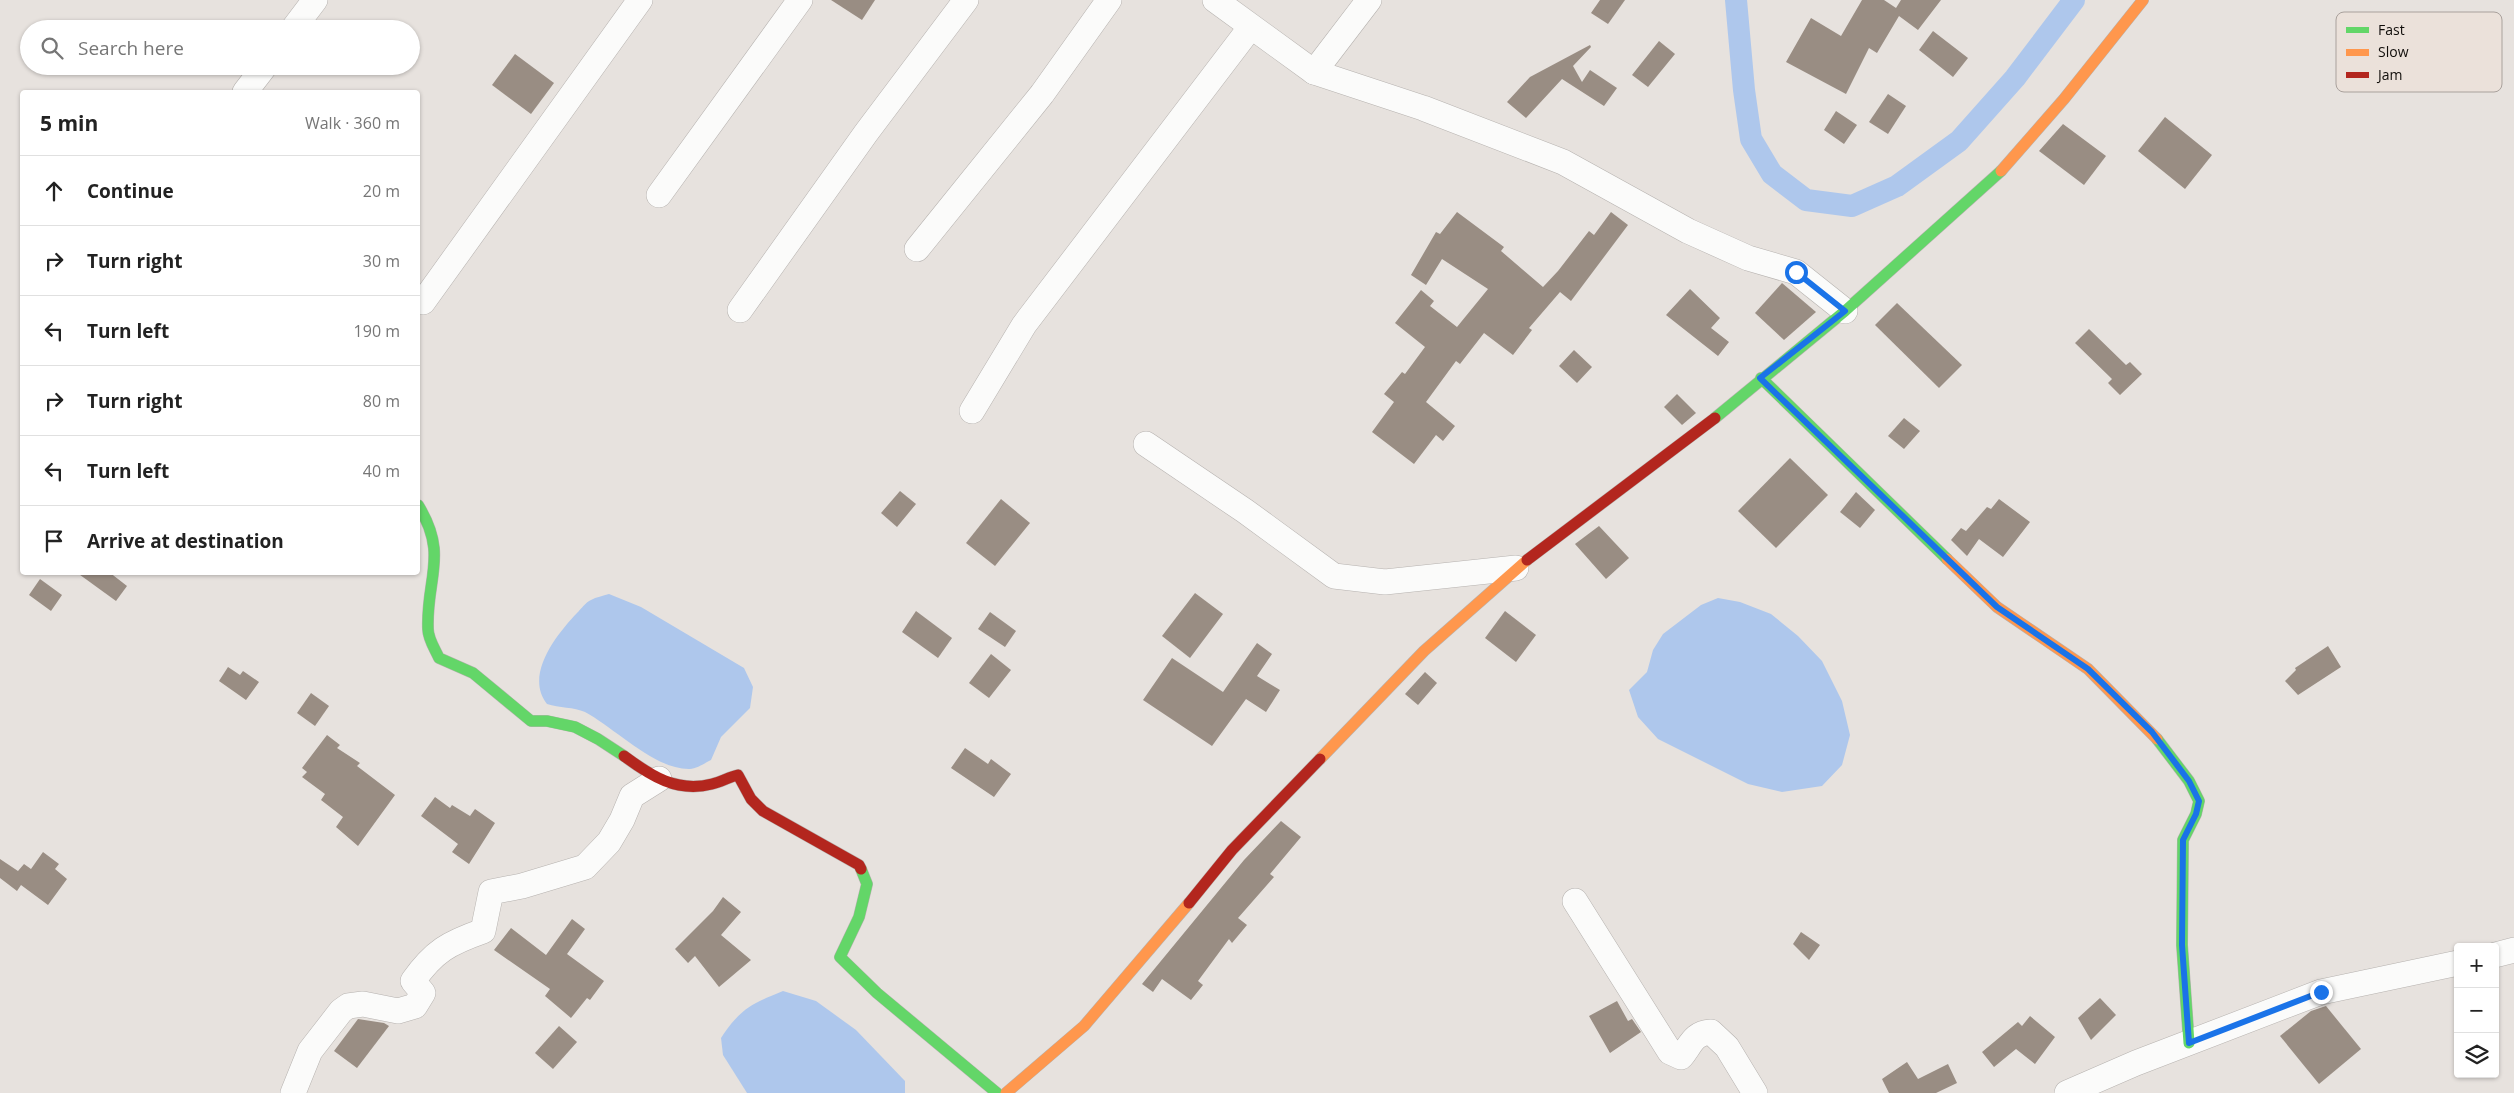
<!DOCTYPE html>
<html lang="en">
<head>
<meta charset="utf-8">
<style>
  :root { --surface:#fff; --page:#f2f2f2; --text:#222; --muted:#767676; --line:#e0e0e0 }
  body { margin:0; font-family:"Open Sans",sans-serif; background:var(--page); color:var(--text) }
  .controls { position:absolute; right:15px; bottom:15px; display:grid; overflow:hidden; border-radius:5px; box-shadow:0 1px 4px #0004 }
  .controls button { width:45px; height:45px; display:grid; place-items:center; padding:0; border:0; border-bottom:1px solid var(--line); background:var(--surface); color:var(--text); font:25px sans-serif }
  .stop { position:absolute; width:15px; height:15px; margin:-11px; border:4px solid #1a73e8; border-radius:50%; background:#fff }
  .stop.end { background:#1a73e8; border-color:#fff; box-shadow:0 1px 5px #0008 }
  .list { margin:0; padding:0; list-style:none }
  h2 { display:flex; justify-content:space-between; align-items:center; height:65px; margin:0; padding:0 20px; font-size:21px }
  h2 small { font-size:16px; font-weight:400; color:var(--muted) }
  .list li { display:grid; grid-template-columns:32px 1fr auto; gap:15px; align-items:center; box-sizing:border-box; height:70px; padding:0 20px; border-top:1px solid var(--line) }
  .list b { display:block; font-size:19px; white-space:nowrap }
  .list em { font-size:16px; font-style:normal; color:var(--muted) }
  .icon { flex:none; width:28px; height:28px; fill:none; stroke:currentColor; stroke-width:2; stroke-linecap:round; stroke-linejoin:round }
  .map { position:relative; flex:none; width:2514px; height:1093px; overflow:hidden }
  .search { position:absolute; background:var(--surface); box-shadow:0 1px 4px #0004; left:20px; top:20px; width:400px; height:55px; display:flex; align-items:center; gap:12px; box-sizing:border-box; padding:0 18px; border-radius:28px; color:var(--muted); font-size:19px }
  .panel { position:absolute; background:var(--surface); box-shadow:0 1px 4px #0004; left:20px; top:90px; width:400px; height:485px; border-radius:5px }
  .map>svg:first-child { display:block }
  .water { fill:#aec7ec }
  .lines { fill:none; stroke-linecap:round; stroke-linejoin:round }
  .canal { stroke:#aec7ec; stroke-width:22 }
  .building { fill:#998d83 }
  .street-casing { stroke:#b6b2af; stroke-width:26 }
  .fast-casing { stroke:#b6b2af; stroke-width:12 }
  .slow-casing { stroke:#b6b2af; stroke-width:12 }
  .jam-casing { stroke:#b6b2af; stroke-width:12 }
  .street { stroke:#fbfbfa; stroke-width:25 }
  .fast { stroke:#63d668; stroke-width:11 }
  .slow { stroke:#ff974d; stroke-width:11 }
  .jam { stroke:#b3261e; stroke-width:11 }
  .route { stroke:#1a73e8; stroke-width:6 }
  .key { fill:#ebe1da; stroke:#a9a19c; stroke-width:1 }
  .key-label { font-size:14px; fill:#100d0a }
</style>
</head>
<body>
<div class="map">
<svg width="2514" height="1093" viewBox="0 0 2514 1093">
  <rect width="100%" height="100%" fill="#e7e2de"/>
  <!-- water -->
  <g class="water">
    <path d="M 609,594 L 641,607 L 744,668 L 753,687 L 750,708 L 721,737 L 711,760 C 705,763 696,769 690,769 C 655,770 615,728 585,712 C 574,707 559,708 547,704 C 524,675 557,634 577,613 C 581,609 586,602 591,600 C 596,597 603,596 609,594 Z"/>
    <path d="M 1718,598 L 1740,602 L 1771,614 L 1798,636 L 1822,661 L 1842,701 L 1850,735 L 1842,765 L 1822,786 L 1782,792 L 1748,784 L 1658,739 L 1638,717 L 1629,690 L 1647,672 L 1653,650 L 1663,634 L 1701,605 Z"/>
    <path d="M 783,991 L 816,1001 L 856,1030 L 905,1081 L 905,1093 L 747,1093 L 723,1055 L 721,1038 C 740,1009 751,1004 783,991 Z"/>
  </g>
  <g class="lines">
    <!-- canal -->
    <path class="canal" d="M 1736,0 L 1744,90 L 1751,139 L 1772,174 L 1806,200 L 1852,206 L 1897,186 L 1959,141 L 2015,78 L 2074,0"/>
  </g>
  <!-- building -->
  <g class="building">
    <path d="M 831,0 L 875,0 L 862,20 Z"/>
    <path d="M 1600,0 L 1625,0 L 1608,24 L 1591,13 Z"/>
    <path d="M 1862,0 L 1884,0 L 1896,8 L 1901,0 L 1941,0 L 1918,30 L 1899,16 L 1877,53 L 1869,48 L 1846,94 L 1786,62 L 1811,18 L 1841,36 Z"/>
    <path d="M 1933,31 L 1968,58 L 1953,77 L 1919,50 Z"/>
    <path d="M 1659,41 L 1675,54 L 1648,87 L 1632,75 Z"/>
    <path d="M 1590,45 L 1591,47 L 1573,66 L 1582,82 L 1590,70 L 1617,88 L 1604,106 L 1562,79 L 1526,118 L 1507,102 L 1530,77 Z"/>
    <path d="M 515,54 L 554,83 L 531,114 L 492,85 Z"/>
    <path d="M 1888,94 L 1906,106 L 1888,134 L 1869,122 Z"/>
    <path d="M 1836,111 L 1857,125 L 1844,144 L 1824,130 Z"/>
    <path d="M 2165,117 L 2212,155 L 2185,189 L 2138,151 Z"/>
    <path d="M 2063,124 L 2106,156 L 2084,185 L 2039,151 Z"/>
    <path d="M 1457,212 L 1504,247 L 1501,251 L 1543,287 L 1558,271 L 1589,231 L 1594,235 L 1611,212 L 1628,225 L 1571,301 L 1560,292 L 1529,328 L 1532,330 L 1513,355 L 1484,333 L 1460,364 L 1456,361 L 1426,402 L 1455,426 L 1443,441 L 1436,435 L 1414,464 L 1372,432 L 1394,402 L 1384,394 L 1402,372 L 1405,374 L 1425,347 L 1395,323 L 1421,290 L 1434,301 L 1430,306 L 1457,327 L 1488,289 L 1442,259 L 1426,285 L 1411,275 L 1436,232 L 1440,234 Z"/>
    <path d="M 1782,283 L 1816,312 L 1784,340 L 1755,313 Z"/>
    <path d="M 1690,289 L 1720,318 L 1711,328 L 1729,342 L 1718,356 L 1666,315 Z"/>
    <path d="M 1897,303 L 1962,365 L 1939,388 L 1875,325 Z"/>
    <path d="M 2089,329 L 2126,365 L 2130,362 L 2142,374 L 2120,395 L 2108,383 L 2112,379 L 2075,343 Z"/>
    <path d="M 1574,350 L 1592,367 L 1577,383 L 1559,366 Z"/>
    <path d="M 1677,394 L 1696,413 L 1682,425 L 1664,407 Z"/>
    <path d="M 1904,418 L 1920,431 L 1904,449 L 1888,436 Z"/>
    <path d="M 1790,458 L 1828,495 L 1776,548 L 1738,511 Z"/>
    <path d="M 900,491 L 916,504 L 897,527 L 881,513 Z"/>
    <path d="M 1856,492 L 1875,510 L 1860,528 L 1840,512 Z"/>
    <path d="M 1001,499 L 1030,523 L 995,566 L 966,543 Z"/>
    <path d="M 1999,499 L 2030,522 L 2003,557 L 1979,539 L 1967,556 L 1951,540 L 1961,528 L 1966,531 L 1987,507 L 1991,509 Z"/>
    <path d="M 1599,526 L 1629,558 L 1606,579 L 1575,544 Z"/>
    <path d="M 76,572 L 109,572 L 127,586 L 116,601 Z"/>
    <path d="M 40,579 L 62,595 L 51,611 L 29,595 Z"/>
    <path d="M 1195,593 L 1223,614 L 1190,658 L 1162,636 Z"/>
    <path d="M 916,611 L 952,638 L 938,658 L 902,632 Z"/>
    <path d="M 1505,611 L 1536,635 L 1516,662 L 1485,638 Z"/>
    <path d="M 990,612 L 1016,631 L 1005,647 L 978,629 Z"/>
    <path d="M 1257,643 L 1272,654 L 1257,676 L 1280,690 L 1266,712 L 1246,699 L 1212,746 L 1143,700 L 1172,658 L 1223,692 Z"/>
    <path d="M 2328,646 L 2341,667 L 2298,695 L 2285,681 L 2296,670 L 2295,668 Z"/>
    <path d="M 991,654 L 1011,670 L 989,698 L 969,683 Z"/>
    <path d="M 228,667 L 240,675 L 243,671 L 259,682 L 246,700 L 219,681 Z"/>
    <path d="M 1425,672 L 1437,683 L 1418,705 L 1405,694 Z"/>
    <path d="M 311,693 L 329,706 L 315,726 L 297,713 Z"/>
    <path d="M 327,735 L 340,745 L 337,748 L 360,763 L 357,766 L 395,795 L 358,846 L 336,827 L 343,817 L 321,800 L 325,794 L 302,777 L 307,772 L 302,768 Z"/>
    <path d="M 965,748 L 988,764 L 991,759 L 1011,774 L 994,797 L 951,768 Z"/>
    <path d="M 435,797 L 450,808 L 452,805 L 470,816 L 475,809 L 495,823 L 469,864 L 452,852 L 458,844 L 421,816 Z"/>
    <path d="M 1281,821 L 1301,837 L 1270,874 L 1274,877 L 1238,918 L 1247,925 L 1232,943 L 1229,939 L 1198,981 L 1203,985 L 1191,1000 L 1162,979 L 1153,992 L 1142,984 L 1244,860 Z"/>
    <path d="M 43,852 L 59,864 L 55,869 L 67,879 L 48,905 L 21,885 L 17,891 L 0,878 L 0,859 L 18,871 L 24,864 L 31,869 Z"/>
    <path d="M 723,897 L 741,912 L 721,935 L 751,960 L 719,987 L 695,956 L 688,963 L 675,949 L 713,911 Z"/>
    <path d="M 572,919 L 585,929 L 567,954 L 604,981 L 590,1000 L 587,998 L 571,1018 L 545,996 L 550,989 L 494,950 L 511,928 L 546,955 Z"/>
    <path d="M 1801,932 L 1820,945 L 1809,960 L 1793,944 Z"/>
    <path d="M 2100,998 L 2116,1015 L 2091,1040 L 2078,1018 Z"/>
    <path d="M 1617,1001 L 1628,1021 L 1632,1019 L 1641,1032 L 1610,1053 L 1589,1016 Z"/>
    <path d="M 2326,1006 L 2361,1049 L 2319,1084 L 2280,1036 L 2311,1011 Z"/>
    <path d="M 2030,1016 L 2055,1037 L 2035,1064 L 2016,1049 L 1994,1067 L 1982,1052 L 2018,1022 L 2022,1026 Z"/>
    <path d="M 358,1019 L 384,1023 L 389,1026 L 357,1068 L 334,1051 Z"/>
    <path d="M 559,1026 L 577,1042 L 553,1069 L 535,1053 Z"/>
    <path d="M 1907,1062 L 1918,1079 L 1948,1064 L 1957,1083 L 1936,1093 L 1889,1093 L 1882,1079 Z"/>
  </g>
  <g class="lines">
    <defs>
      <g id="street">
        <path d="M 1215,0 L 1314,72 L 1423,108 L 1563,162 L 1688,231 L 1748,258 L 1796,272 L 1845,311"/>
        <path d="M 293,29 L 315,0"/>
        <path d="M 1314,72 L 1369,0"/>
        <path d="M 245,92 L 265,66"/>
        <path d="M 659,195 L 800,0"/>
        <path d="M 917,249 L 1042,94 L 1109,0"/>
        <path d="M 423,302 L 640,0"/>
        <path d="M 740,310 L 866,133 L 966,0"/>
        <path d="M 972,411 L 1024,325 L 1250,28"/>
        <path d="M 1146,444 L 1245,511 L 1334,576 L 1385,582 L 1516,568"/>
        <path d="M 1575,901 L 1670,1052 L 1681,1057 C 1691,1045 1693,1033 1711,1032 L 1727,1047 L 1755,1093"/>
        <path d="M 2495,955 L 2514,950"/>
        <path d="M 293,1093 L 310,1051 L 341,1011 L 348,1006 L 363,1004 L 398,1011 L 415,1006 L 423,993 L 413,981 C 434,951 449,943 483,931 L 491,892 L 522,886 L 585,867 L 609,842 L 622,820 L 632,796 L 659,779"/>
        <path d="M 2067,1093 L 2136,1063 L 2321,992 L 2458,963"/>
      </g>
      <g id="fast">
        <path d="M 1761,378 L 1947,559"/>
        <path d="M 1715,418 L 1845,311 L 2001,171"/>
        <path d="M 418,505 C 449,555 426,578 428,629 C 428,639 435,649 439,658 L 473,673 L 531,721 L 547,721 L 575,727 L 598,739 L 624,756"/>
        <path d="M 2157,739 L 2189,781 L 2199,801 L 2196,814 L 2183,840 L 2182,945 L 2189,1043"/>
        <path d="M 861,869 L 867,884 L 859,917 L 840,957 L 877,993 L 997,1093"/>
      </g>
      <g id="slow">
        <path d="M 2001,171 L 2064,99 L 2143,0"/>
        <path d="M 1947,559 L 1997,607 L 2088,669 L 2157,739"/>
        <path d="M 1320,759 L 1424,651 L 1527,560"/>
        <path d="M 1006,1093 L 1084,1026 L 1189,903"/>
      </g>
      <g id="jam">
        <path d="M 1527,560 L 1715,418"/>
        <path d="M 624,756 C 651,776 677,793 712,784 C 721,782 729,777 738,775 L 751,799 L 763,811 L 859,865 L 861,869"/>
        <path d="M 1189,903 L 1232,850 L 1320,759"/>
      </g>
    </defs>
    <!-- street casing -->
    <use href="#street" class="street-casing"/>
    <!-- fast casing -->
    <use href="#fast" class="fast-casing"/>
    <!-- slow casing -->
    <use href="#slow" class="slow-casing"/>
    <!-- jam casing -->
    <use href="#jam" class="jam-casing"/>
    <!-- street -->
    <use href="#street" class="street"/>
    <!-- fast -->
    <use href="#fast" class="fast"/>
    <!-- slow -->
    <use href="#slow" class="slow"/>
    <!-- jam -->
    <use href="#jam" class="jam"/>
  </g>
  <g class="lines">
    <!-- route -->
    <path class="route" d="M 1796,272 L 1845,311 L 1760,378 L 1997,607 L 2088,669 L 2152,732 L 2189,781 L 2199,801 L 2196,814 L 2183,840 L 2182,945 L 2189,1043 L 2321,992"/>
  </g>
  <!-- legend -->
  <rect x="2336" y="12" width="166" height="80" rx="8" class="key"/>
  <rect x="2346" y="27" width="23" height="6" fill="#63d668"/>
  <rect x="2346" y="49" width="23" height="7" fill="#ff974d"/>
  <rect x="2346" y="72" width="23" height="6" fill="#b3261e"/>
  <g class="key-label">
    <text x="2378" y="35">Fast</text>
    <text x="2378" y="57">Slow</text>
    <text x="2378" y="80">Jam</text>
  </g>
</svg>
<div class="controls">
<button>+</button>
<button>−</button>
<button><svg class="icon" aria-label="layers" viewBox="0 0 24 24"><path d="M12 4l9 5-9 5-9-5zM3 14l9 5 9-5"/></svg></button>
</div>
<div class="stop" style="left:1796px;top:272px"></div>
<div class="stop end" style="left:2321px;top:992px"></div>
<div class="search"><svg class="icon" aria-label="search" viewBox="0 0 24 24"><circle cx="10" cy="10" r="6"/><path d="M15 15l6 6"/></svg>Search here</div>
<section class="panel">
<h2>5 min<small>Walk · 360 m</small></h2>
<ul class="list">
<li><svg class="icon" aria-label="ahead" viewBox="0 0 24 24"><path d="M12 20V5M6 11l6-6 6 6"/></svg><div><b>Continue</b></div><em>20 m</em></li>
<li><svg class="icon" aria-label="right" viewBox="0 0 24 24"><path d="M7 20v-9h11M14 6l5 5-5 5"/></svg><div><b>Turn right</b></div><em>30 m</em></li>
<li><svg class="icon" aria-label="left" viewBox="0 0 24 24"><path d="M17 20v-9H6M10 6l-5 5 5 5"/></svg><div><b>Turn left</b></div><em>190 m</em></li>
<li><svg class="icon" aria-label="right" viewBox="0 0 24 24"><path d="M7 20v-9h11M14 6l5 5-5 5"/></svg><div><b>Turn right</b></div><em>80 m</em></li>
<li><svg class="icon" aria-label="left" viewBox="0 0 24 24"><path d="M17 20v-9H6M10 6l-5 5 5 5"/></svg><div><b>Turn left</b></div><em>40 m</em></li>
<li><svg class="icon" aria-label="arrive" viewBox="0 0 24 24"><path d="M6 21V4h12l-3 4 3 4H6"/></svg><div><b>Arrive at destination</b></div></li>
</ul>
</section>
</div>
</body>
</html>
